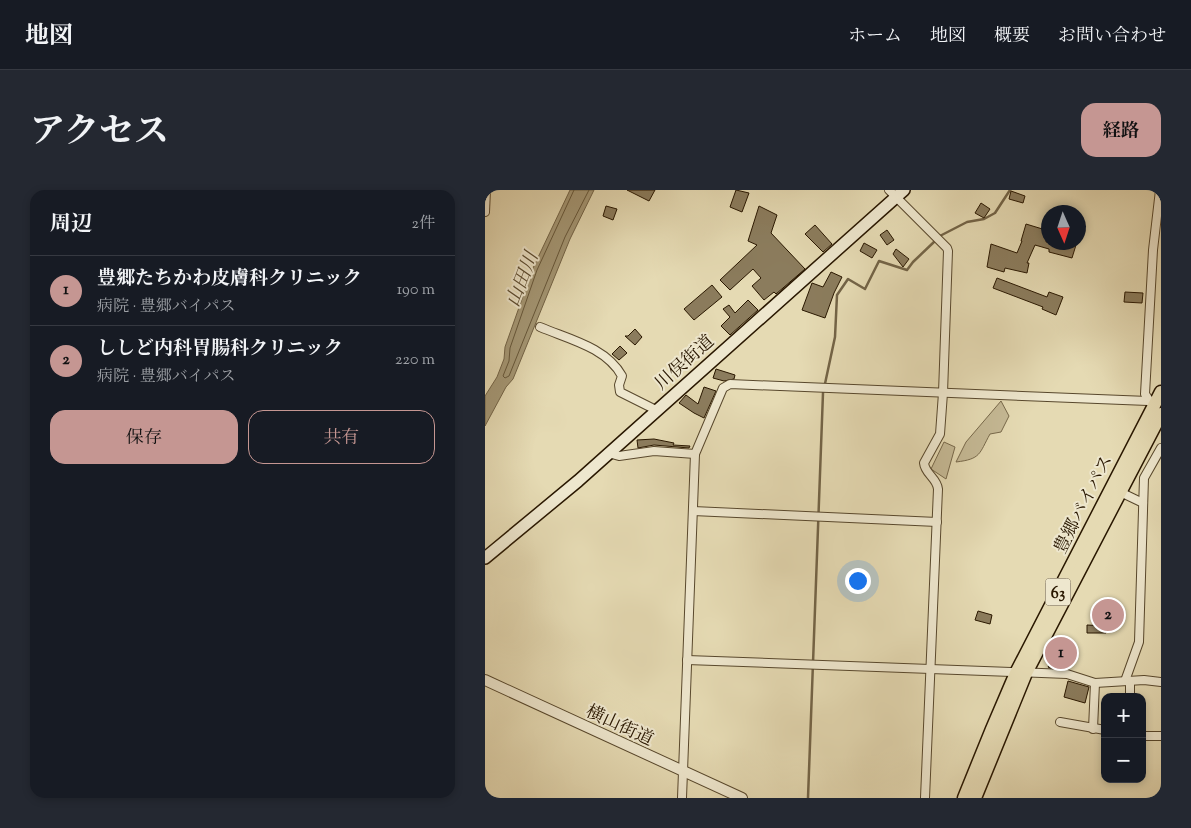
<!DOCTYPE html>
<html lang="ja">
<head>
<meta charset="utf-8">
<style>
  :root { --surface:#171b24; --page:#242831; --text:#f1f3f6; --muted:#9ea1a6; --line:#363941; --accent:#c59692 }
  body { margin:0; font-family:"Sorts Mill Goudy","Noto Serif JP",serif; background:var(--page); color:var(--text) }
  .controls { position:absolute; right:15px; bottom:15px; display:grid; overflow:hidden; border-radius:10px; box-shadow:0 2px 8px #0003 }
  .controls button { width:45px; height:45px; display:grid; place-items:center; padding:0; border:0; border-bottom:1px solid var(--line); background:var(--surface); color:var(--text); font:25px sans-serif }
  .compass { position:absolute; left:556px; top:15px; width:45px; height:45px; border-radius:50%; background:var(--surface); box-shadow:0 2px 8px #0003; rotate:177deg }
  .you { position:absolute; left:372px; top:390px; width:18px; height:18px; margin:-12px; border:4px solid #fff; border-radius:50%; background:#1a73e8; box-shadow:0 0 0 8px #1a73e833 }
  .badge { display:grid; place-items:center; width:32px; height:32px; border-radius:50%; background:var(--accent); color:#111; font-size:16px; font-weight:700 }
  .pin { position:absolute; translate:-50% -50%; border:2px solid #fff; box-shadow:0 1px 5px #0006 }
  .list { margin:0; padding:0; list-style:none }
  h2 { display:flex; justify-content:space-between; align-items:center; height:65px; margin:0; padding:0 20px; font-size:21px }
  h2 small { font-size:16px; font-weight:400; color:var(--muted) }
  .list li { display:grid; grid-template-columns:32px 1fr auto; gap:15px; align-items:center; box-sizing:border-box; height:70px; padding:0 20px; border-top:1px solid var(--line) }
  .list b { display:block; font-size:19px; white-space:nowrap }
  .list p { margin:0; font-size:16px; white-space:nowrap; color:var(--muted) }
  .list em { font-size:16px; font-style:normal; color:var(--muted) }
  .actions { display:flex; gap:10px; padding:15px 20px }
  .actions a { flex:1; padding:11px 0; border:1px solid var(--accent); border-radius:15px; text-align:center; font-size:18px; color:var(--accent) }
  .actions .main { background:var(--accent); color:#111 }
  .map { position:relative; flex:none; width:676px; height:608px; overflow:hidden; border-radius:15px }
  header { display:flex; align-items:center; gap:30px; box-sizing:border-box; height:70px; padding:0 25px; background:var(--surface); border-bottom:1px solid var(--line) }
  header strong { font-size:24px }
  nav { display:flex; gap:28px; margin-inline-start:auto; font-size:18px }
  .intro { display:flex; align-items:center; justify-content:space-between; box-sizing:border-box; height:120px; padding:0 30px }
  h1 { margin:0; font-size:35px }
  .button { padding:12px 22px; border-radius:15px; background:var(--accent); color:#111; font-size:18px; font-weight:700 }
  main { display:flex; gap:30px; padding:0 30px }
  aside { flex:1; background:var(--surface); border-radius:15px; box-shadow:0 2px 8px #0003 }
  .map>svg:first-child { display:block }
  .green { fill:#c5b995; stroke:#77684a }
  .water { fill:#a59876; stroke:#736447 }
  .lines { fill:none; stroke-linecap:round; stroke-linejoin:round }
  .shore { stroke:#67583b; stroke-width:1 }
  .stream { stroke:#736447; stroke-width:2.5 }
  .building { fill:#8b7c5d; stroke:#291700 }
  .minor-casing { stroke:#58482d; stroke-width:10 }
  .tertiary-casing { stroke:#58482d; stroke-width:12 }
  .secondary-casing { stroke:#291700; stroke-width:14 }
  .primary-casing { stroke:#291700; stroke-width:15 }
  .minor { stroke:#eee7ce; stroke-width:8 }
  .tertiary { stroke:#eee7ce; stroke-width:10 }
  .secondary { stroke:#eee7ce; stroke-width:11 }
  .primary { stroke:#e5dab3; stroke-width:12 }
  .labels { text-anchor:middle; stroke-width:4; stroke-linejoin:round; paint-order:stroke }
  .shield { fill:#eee7ce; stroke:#64553e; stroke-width:1 }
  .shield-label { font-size:16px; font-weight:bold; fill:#291700 }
  .street-label { font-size:18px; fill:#291700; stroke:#eee7ce }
  .water-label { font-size:19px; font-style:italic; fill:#5b4b2f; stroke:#eee7ce }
</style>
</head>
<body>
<header>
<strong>地図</strong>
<nav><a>ホーム</a><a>地図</a><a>概要</a><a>お問い合わせ</a></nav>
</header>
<div class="intro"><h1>アクセス</h1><a class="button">経路</a></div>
<main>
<aside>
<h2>周辺<small>2件</small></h2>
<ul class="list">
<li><span class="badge">1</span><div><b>豊郷たちかわ皮膚科クリニック</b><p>病院 · 豊郷バイパス</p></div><em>190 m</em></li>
<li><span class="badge">2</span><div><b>ししど内科胃腸科クリニック</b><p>病院 · 豊郷バイパス</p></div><em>220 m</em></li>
</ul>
<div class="actions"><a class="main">保存</a><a>共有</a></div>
</aside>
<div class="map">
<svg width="676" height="608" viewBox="0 0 676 608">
  <rect width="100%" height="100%" fill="#e5dab3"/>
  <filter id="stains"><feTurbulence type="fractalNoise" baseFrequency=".004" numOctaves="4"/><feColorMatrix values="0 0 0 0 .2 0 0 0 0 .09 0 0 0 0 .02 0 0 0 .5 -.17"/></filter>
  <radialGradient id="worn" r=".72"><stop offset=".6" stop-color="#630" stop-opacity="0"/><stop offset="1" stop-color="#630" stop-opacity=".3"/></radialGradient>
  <!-- green -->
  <g class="green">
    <path d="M 516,211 L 524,226 L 516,242 L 505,244 C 494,264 496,269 471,272 L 481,252 Z"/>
    <path d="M 459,252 L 470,257 L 461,289 L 446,279 Z"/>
  </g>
  <!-- water -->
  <path class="water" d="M 85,0 L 109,0 L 85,49 L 28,189 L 21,197 L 0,236 L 0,206 L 12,187 L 19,169 L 20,157 L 48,78 Z"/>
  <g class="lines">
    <!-- shore -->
    <path class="shore" d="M 89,0 L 52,80 L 25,158 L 24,171 L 18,186 L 20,188 L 24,186 L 80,47 L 104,0"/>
    <!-- stream -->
    <path class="stream" d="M 323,608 L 338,203 L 350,147 L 352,105 L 363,89 L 380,99 L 394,71 L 422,80 L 428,72 L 450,51 L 449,49 L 482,32 L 499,29 L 510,23 L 525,0"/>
  </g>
  <!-- building -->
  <g class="building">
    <path d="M 142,0 L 170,0 L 164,11 Z"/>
    <path d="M 251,0 L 264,3 L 257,22 L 245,17 Z"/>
    <path d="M 526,1 L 540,6 L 538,13 L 524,9 Z"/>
    <path d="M 496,13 L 505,19 L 499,28 L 490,23 Z"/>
    <path d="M 121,16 L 132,19 L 128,30 L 118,26 Z"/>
    <path d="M 274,16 L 292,25 L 286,43 L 320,79 L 291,104 L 289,102 L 279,110 L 267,96 L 276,88 L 268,79 L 245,100 L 235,90 L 272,55 L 263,51 Z"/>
    <path d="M 541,34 L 564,41 L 561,52 L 583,52 L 591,55 L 587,68 L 564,62 L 564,59 L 550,55 L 542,73 L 544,73 L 542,83 L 520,78 L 519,82 L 502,77 L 506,54 L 532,63 L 537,51 L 536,51 Z"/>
    <path d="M 330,35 L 347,54 L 338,62 L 320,44 Z"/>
    <path d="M 402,40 L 409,50 L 402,55 L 395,45 Z"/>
    <path d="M 379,53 L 392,60 L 387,68 L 375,61 Z"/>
    <path d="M 411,59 L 424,69 L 418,77 L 408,64 Z"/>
    <path d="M 346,82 L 357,87 L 349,103 L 340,128 L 317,120 L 327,93 L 338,97 Z"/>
    <path d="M 512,88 L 562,107 L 564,102 L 578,107 L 571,125 L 557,119 L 558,117 L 508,98 Z"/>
    <path d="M 227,95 L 237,107 L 209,130 L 199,119 Z"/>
    <path d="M 640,102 L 658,103 L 657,113 L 639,112 Z"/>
    <path d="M 263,110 L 273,120 L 245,145 L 236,136 L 245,127 L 238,119 L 244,115 L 250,123 Z"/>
    <path d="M 150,139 L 157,147 L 150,155 L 140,146 L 143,146 Z"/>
    <path d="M 135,156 L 142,163 L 134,170 L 127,164 Z"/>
    <path d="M 231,179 L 250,185 L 249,189 L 239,191 L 228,188 Z"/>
    <path d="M 219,197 L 231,201 L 219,228 L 209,223 L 194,213 L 201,205 L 213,214 Z"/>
    <path d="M 169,249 L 189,253 L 188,255 L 205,256 L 204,258 L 169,255 L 153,258 L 152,250 Z"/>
    <path d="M 619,419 L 638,420 L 637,433 L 619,433 Z"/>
    <path d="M 493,421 L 507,425 L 505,434 L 490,430 Z"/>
    <path d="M 602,435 L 621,436 L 621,443 L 602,443 Z"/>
    <path d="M 577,454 L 588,460 L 578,478 L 565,478 L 563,477 Z"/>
    <path d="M 583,491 L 604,497 L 600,513 L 579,507 Z"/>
  </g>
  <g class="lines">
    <defs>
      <g id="minor">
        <path d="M 404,0 L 462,58 L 463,61 L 458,203 L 455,244 L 439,273 C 440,284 452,288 453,299 L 440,608"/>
        <path d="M 0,22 L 1,0"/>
        <path d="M 55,137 C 83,149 121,157 137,186 L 134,195 L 135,202 L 171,220"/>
        <path d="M 666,213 L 660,204 L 668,60 L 675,0"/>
        <path d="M 123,263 L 134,266 L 169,261 L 210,264"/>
        <path d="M 633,301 L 658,313"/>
        <path d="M 208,321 L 452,332"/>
        <path d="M 202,470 L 582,484 L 610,493 L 659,490 L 676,492"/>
        <path d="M 640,491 L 654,452 L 659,288 L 676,258"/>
        <path d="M 645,507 L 645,491"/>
        <path d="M 575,532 L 620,540"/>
        <path d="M 608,539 L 610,493"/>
        <path d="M 657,546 L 676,546"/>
        <path d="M 197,608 L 210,264 L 238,198 L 245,194 L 663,211"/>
      </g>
      <path id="tertiary" d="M 0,490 L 257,608"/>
      <path id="secondary" d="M 0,368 L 93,291 L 419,0"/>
      <g id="primary">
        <path d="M 479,608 L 507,539 L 531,483 L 676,202"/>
        <path d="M 490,608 L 541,483 L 676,224"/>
      </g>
    </defs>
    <!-- minor casing -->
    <use href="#minor" class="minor-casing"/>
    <!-- tertiary casing -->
    <use href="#tertiary" class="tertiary-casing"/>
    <!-- secondary casing -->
    <use href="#secondary" class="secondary-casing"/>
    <!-- primary casing -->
    <use href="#primary" class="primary-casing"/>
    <!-- minor -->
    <use href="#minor" class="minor"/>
    <!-- tertiary -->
    <use href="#tertiary" class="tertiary"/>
    <!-- secondary -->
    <use href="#secondary" class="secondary"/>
    <!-- primary -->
    <use href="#primary" class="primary"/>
  </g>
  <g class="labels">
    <!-- shield labels -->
    <rect class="shield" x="560.5" y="388.5" width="25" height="27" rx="4"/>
    <g class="shield-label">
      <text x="573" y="408">63</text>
    </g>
    <!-- street labels -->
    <g class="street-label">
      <text transform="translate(199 172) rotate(-42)" y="6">川俣街道</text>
      <text transform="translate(598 314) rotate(-63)" y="6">豊郷バイパス</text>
      <text transform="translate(135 535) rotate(25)" y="6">横山街道</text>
    </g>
    <!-- water labels -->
    <g class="water-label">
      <text transform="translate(36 89) rotate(-69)" y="7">山田川</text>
    </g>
  </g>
  <rect width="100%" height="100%" filter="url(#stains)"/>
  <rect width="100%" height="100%" fill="url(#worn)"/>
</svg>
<div class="controls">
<button>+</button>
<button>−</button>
</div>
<svg class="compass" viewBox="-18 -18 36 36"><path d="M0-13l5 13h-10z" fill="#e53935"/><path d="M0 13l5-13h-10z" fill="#9ea1a6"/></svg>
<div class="you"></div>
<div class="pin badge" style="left:576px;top:463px">1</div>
<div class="pin badge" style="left:623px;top:425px">2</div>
</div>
</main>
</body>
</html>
